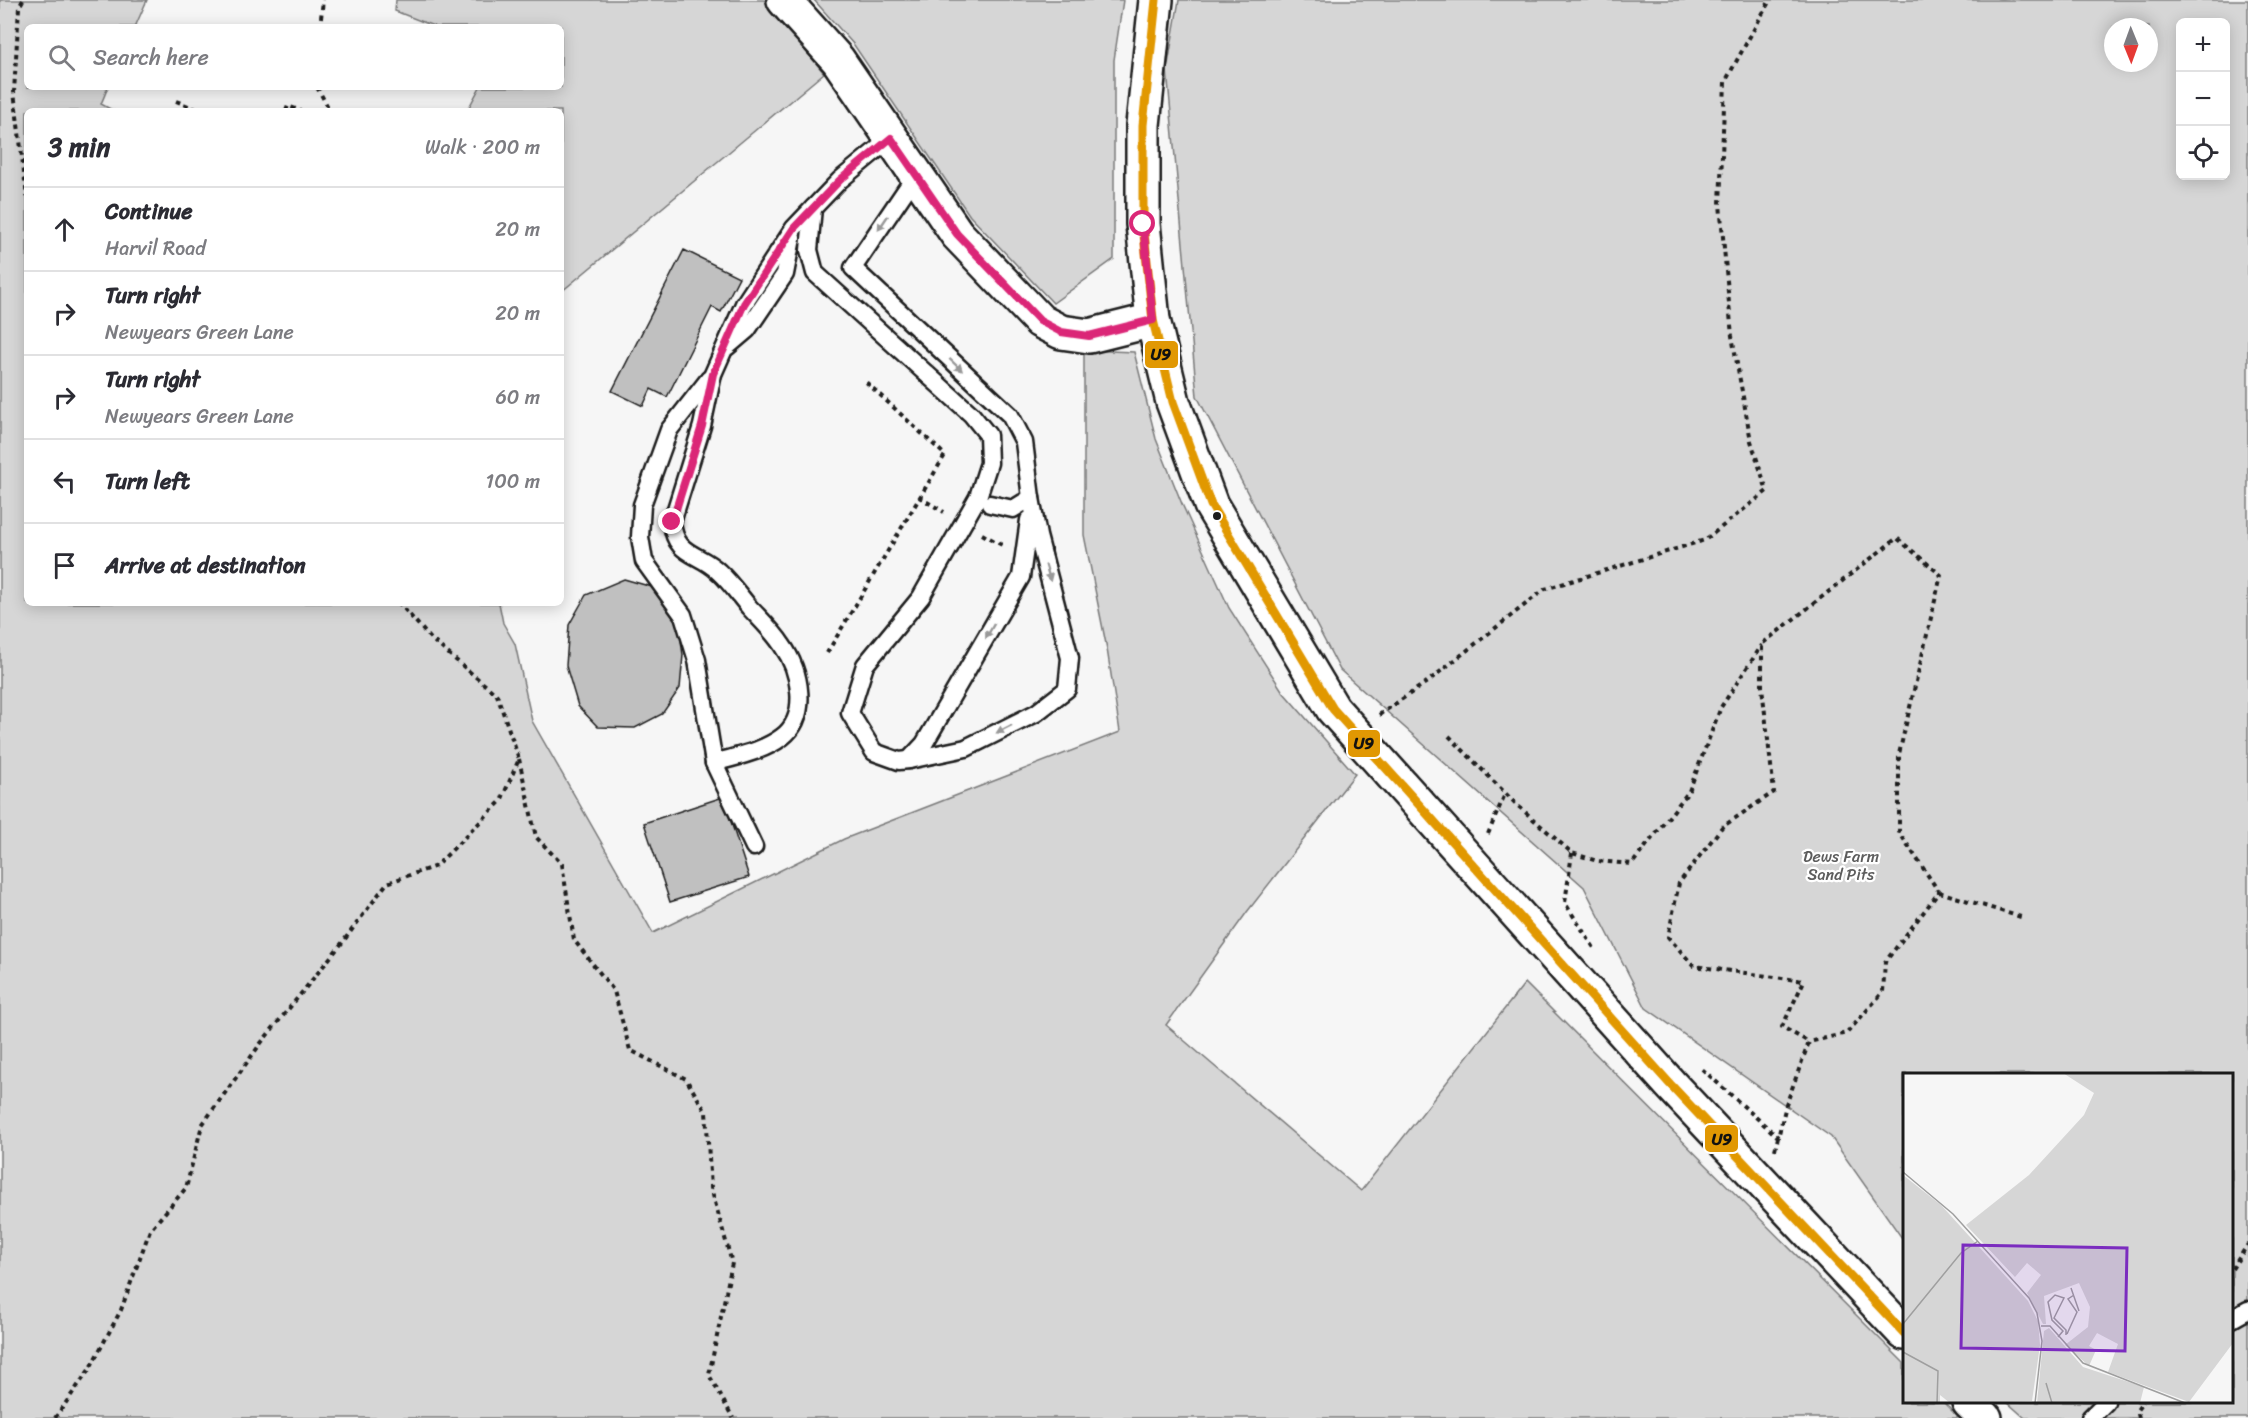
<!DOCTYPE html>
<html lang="en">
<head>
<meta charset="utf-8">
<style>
  :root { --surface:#fff; --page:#f7f7f7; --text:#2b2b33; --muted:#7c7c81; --line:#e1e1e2 }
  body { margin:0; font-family:Sriracha,sans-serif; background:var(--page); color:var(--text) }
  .controls { position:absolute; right:18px; top:18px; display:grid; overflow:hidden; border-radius:9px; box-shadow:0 3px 15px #0003 }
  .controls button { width:54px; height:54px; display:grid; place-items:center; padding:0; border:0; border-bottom:2px solid var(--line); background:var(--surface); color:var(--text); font:30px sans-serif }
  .compass { position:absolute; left:2104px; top:18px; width:54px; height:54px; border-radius:50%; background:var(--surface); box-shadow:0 3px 15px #0003; rotate:179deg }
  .stop { position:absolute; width:18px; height:18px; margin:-14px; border:4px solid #db2777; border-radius:50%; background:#fff }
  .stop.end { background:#db2777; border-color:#fff; box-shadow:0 2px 6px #0008 }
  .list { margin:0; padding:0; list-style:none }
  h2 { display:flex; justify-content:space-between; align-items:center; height:78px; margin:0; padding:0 24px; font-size:26px }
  h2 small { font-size:20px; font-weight:400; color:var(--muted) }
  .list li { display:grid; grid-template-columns:39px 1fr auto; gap:18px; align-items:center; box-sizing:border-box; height:84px; padding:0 24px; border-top:2px solid var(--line) }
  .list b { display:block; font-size:22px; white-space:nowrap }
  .list p { margin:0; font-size:20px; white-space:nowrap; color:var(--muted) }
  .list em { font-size:20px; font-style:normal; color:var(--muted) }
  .icon { flex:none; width:33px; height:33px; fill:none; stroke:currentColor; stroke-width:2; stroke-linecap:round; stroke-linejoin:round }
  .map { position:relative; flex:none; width:2248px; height:1418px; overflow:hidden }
  .search { position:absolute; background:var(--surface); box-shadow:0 3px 15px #0003; left:24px; top:24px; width:540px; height:66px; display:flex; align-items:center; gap:15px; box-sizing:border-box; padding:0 21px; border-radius:9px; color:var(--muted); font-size:22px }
  .panel { position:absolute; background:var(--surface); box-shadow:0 3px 15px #0003; left:24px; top:108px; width:540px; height:498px; border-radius:9px }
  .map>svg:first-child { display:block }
  .green { fill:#d6d6d6; stroke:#797979; stroke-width:1.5; fill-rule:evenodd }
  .building { fill:#c0c0c0; stroke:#1c1c1c; stroke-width:1.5 }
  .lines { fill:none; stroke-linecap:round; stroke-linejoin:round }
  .service-casing { stroke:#1c1c1c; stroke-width:21 }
  .minor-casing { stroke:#1c1c1c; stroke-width:38 }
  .tertiary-casing { stroke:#1c1c1c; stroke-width:38 }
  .path { stroke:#1c1c1c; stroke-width:4; stroke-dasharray:4.5 4.5; stroke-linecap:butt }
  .service { stroke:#fff; stroke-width:16 }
  .minor { stroke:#fff; stroke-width:33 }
  .tertiary { stroke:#fff; stroke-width:33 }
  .bus-1-casing { stroke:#fff; stroke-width:14 }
  .bus-1 { stroke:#e19803; stroke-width:9 }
  .oneway { fill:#999 }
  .route { stroke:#db2777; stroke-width:8 }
  .bus-dot { fill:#1c1c1c; stroke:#fff; stroke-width:2 }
  .labels { text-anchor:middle; stroke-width:4.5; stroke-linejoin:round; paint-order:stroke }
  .park-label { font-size:16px; fill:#5d5d5d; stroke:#fff }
  .inset-road { fill:none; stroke:#9f9f9f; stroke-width:1.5 }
  .view { fill:#7b2cbf; fill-opacity:0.15; stroke:#7b2cbf; stroke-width:3 }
  .inset-edge { fill:none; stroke:#1c1c1c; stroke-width:3 }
  .line-badge { stroke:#fff; stroke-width:2 }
  .pale-badge-label { font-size:16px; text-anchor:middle; font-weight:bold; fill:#111 }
</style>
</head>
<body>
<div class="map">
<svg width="2248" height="1418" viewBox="0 0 2248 1418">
  <rect width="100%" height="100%" fill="#f6f6f6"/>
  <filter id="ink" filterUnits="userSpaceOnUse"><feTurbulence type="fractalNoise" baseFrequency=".0167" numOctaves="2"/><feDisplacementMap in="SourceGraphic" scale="12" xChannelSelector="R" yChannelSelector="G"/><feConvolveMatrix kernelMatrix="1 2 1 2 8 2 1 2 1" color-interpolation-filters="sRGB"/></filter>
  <g filter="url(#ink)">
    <!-- green -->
    <g class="green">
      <path d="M 0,0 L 147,0 L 135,27 L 27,27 L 27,87 L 108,87 L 101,104 L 114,111 L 27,111 L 27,603 L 499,603 L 503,623 L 515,644 L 532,721 L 653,933 L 844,839 L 1120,732 L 1107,649 L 1084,535 L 1084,350 L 1134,352 L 1156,439 L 1182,504 L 1229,608 L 1283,692 L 1355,774 L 1247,912 L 1166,1025 L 1361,1191 L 1525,983 L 1904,1363 L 1904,1402 L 1943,1402 L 1959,1418 L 0,1418 Z"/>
      <path d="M 396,0 L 764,0 L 824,73 L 561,292 L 561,111 L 467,111 L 480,87 L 561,87 L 561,27 L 436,27 L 395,11 Z"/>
      <path d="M 814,0 L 1123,0 L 1114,60 L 1114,259 L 1053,303 L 970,216 L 854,45 Z"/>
      <path d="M 1179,0 L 2248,0 L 2248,1418 L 2025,1418 L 2007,1402 L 2232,1402 L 2232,1074 L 1904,1074 L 1904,1241 L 1831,1137 L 1646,1008 L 1584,887 L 1340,670 L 1197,396 L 1167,70 ZM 2180,22 L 2226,22 L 2226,176 L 2180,176 ZM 2113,27 L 2149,27 L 2149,63 L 2113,63 Z"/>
    </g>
    <!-- building -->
    <g class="building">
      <path d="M 684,250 L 739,277 L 721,312 L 712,307 L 667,397 L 651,389 L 643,406 L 612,391 Z"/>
      <path d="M 624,579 L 652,587 L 666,603 L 679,626 L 683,655 L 680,688 L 662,714 L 635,728 L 598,727 L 578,706 L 566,666 L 569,625 L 586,595 Z"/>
      <path d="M 723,797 L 749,877 L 670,902 L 644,823 Z"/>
    </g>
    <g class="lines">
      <defs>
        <g id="service">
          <path d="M 813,208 L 809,250 L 815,273 L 971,414 L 988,435 L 989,463 L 978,497 L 921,597 L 865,665 L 850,713 L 874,752 L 899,761 L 909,760 L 966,748 L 1036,713 L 1067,689 L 1070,658 L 1038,536 L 1031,498 L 1024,442 L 1010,415 L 853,268 L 916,175"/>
          <path d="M 727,347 L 747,330 L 785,274 L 792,238"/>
          <path d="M 709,379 L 669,430 L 642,505 L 640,537 L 644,561 L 683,615 L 697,660 L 714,763 L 754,847"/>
          <path d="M 990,504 L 1013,509 L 1031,498"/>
          <path d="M 909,760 L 924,744 L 1021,577 L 1029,520"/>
          <path d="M 714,763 C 737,756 762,752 782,737 C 810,716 800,670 782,645 C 773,631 760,619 749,607 C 739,595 730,582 719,572 C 699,552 675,557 672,522 L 702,426 L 713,374 L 744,304 L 794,228 L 840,180 L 891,138"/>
          <path d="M 2232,1319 L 2248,1310"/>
          <path d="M 2090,1418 L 2106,1402"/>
        </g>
        <path id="minor" d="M 784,0 L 838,60 L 957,234 L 1040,321 L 1061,332 L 1089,336 L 1153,320"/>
        <g id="tertiary">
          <path d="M 1156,0 L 1143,125 L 1143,224 L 1153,320 L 1173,402 L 1211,505 L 1333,709 L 1670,1084 L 1904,1333"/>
          <path d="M 1969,1402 L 1985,1418"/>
        </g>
      </defs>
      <!-- service casing -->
      <use href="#service" class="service-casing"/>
      <!-- minor casing -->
      <use href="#minor" class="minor-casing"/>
      <!-- tertiary casing -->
      <use href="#tertiary" class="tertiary-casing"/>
      <!-- path -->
      <g class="path">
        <path d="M 23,0 L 19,7 L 14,92 L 27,197"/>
        <path d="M 320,27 L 323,0"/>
        <path d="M 317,87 L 330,111"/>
        <path d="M 176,101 L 201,111"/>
        <path d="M 286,111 L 288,106 L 301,111"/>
        <path d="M 919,497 L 944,512"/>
        <path d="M 982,534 L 1002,545"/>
        <path d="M 827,653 L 945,455 L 866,382"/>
        <path d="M 1379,715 L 1427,682 L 1545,589 L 1705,540 L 1767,491 L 1751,441 L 1732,336 L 1720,204 L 1725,82 L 1770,0"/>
        <path d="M 1449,736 L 1517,805 L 1572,853 L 1597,861 L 1632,864 L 1689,791 L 1721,707 L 1762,645"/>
        <path d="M 519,759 L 536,837 L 562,864 L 574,940 L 614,991 L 630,1050 L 686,1079 L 706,1112 L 711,1188 L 732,1263 L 709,1375 L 733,1418"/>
        <path d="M 1488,834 L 1505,794"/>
        <path d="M 1572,853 L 1565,903 L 1596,951"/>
        <path d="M 1939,892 L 2024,918"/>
        <path d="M 1702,1069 L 1778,1137"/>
        <path d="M 1775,1150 L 1786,1105 L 1809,1042 L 1782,1027 L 1804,981 L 1694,966 L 1668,937 L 1679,883 L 1722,827 L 1774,792 L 1762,687 L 1762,644 L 1897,538 L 1941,575 L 1899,754 L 1899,832 L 1939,892 L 1885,962 L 1883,992 L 1847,1033 L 1809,1042"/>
        <path d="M 2232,1269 L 2248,1244"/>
        <path d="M 55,1418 L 89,1370 L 121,1310 L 150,1230 L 186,1188 L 202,1125 L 261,1043 L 342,943 L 387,883 L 436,866 L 501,801 L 519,759 L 497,695 L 431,639 L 399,603"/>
        <path d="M 2139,1418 L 2137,1410 L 2143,1402"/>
      </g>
      <!-- service -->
      <use href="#service" class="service"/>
      <!-- minor -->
      <use href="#minor" class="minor"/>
      <!-- tertiary -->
      <use href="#tertiary" class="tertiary"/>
      <defs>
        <path id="bus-1" d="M 1156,0 L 1143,125 L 1143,224 L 1153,320 L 1173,402 L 1211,505 L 1333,709 L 1670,1084 L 1904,1333"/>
      </defs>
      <!-- bus-1 casing -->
      <use href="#bus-1" class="bus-1-casing"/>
      <!-- bus-1 -->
      <use href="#bus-1" class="bus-1"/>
    </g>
    <!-- one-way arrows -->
    <defs><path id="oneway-solid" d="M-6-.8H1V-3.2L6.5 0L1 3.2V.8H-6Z" transform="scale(1.5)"/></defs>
    <g class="oneway">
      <use href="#oneway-solid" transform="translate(883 223) rotate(124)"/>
      <use href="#oneway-solid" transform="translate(956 365) rotate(43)"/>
      <use href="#oneway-solid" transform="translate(1048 573) rotate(74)"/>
      <use href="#oneway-solid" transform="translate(990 631) rotate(120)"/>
      <use href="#oneway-solid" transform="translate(1004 729) rotate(153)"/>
    </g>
  </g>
  <g class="lines" filter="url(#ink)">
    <!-- route -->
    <path class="route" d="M 672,522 L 702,426 L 713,374 L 744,304 L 794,228 L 840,180 L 891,138 L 957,234 L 1040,321 L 1061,332 L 1089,336 L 1153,320 L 1143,224"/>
  </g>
  <!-- markers -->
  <circle class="bus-dot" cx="1217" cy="516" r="5"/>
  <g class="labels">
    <!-- park labels -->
    <g class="park-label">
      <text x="1841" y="862">Dews Farm<tspan x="1841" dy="18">Sand Pits</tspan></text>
    </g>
  </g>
  <!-- overview -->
  <g transform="translate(1903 1073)">
    <rect width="330" height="330" fill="#f6f6f6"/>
    <path d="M 160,0 L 330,0 L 330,270 L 286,329 L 205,299 L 215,271 L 194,260 L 186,273 L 193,277 L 186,293 L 162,272 L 185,254 L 187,234 L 176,210 L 141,223 L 143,251 L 140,251 L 124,220 L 138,202 L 124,190 L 112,204 L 63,152 L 126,102 L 181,42 L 191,20 ZM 0,102 L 38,132 L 125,228 L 135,248 L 137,272 L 129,328 L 47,330 L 37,322 L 37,330 L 0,330 ZM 146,255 L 180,294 L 241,314 L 237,330 L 134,330 L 141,258 Z" fill="#d6d6d6"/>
    <path class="inset-road" d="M 0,99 L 50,141 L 126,225 L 134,240 L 139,268 L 132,330M 168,215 L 176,238M 0,251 L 58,180 L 75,168M 138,253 L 147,253 L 180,290 L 282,330M 164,261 L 174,239 L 165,226 L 171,222M 155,264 L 160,258 L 149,247 L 145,229 L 152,222 L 161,225 L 151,245 L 163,257 L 163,262M 0,279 L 35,298 L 34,330M 143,310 L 149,330"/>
    <path class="view" d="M 60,172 L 224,175 L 222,278 L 58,275 Z"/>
    <rect width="330" height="330" class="inset-edge"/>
  </g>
  <g class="line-badge">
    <rect x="1144" y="340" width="35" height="29" rx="6" fill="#e19803"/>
    <rect x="1347" y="729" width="34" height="29" rx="6" fill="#e19803"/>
    <rect x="1704" y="1124" width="35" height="29" rx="6" fill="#e19803"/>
  </g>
  <g class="pale-badge-label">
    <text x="1161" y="360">U9</text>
    <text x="1364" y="749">U9</text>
    <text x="1722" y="1145">U9</text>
  </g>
</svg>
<div class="controls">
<button>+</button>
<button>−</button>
<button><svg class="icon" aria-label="locate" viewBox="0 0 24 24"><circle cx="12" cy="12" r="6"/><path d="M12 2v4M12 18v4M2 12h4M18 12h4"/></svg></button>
</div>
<svg class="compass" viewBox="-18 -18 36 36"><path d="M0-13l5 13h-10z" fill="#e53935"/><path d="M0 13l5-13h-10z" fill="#7c7c81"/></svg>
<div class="stop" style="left:1143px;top:224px"></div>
<div class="stop end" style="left:672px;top:522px"></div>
<div class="search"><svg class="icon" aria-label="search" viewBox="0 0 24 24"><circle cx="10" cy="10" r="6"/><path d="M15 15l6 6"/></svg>Search here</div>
<section class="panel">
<h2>3 min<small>Walk · 200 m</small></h2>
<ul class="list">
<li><svg class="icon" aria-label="ahead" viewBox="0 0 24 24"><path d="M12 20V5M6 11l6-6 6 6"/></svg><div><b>Continue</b><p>Harvil Road</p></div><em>20 m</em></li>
<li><svg class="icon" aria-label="right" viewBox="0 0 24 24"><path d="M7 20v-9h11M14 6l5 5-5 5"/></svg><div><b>Turn right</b><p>Newyears Green Lane</p></div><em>20 m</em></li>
<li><svg class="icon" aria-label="right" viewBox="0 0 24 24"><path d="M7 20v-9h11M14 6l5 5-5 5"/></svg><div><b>Turn right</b><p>Newyears Green Lane</p></div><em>60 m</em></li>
<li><svg class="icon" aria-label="left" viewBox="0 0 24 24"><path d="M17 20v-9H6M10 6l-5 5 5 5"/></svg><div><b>Turn left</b></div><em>100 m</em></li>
<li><svg class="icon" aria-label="arrive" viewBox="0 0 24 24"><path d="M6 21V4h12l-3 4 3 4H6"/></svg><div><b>Arrive at destination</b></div></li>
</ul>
</section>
</div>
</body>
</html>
